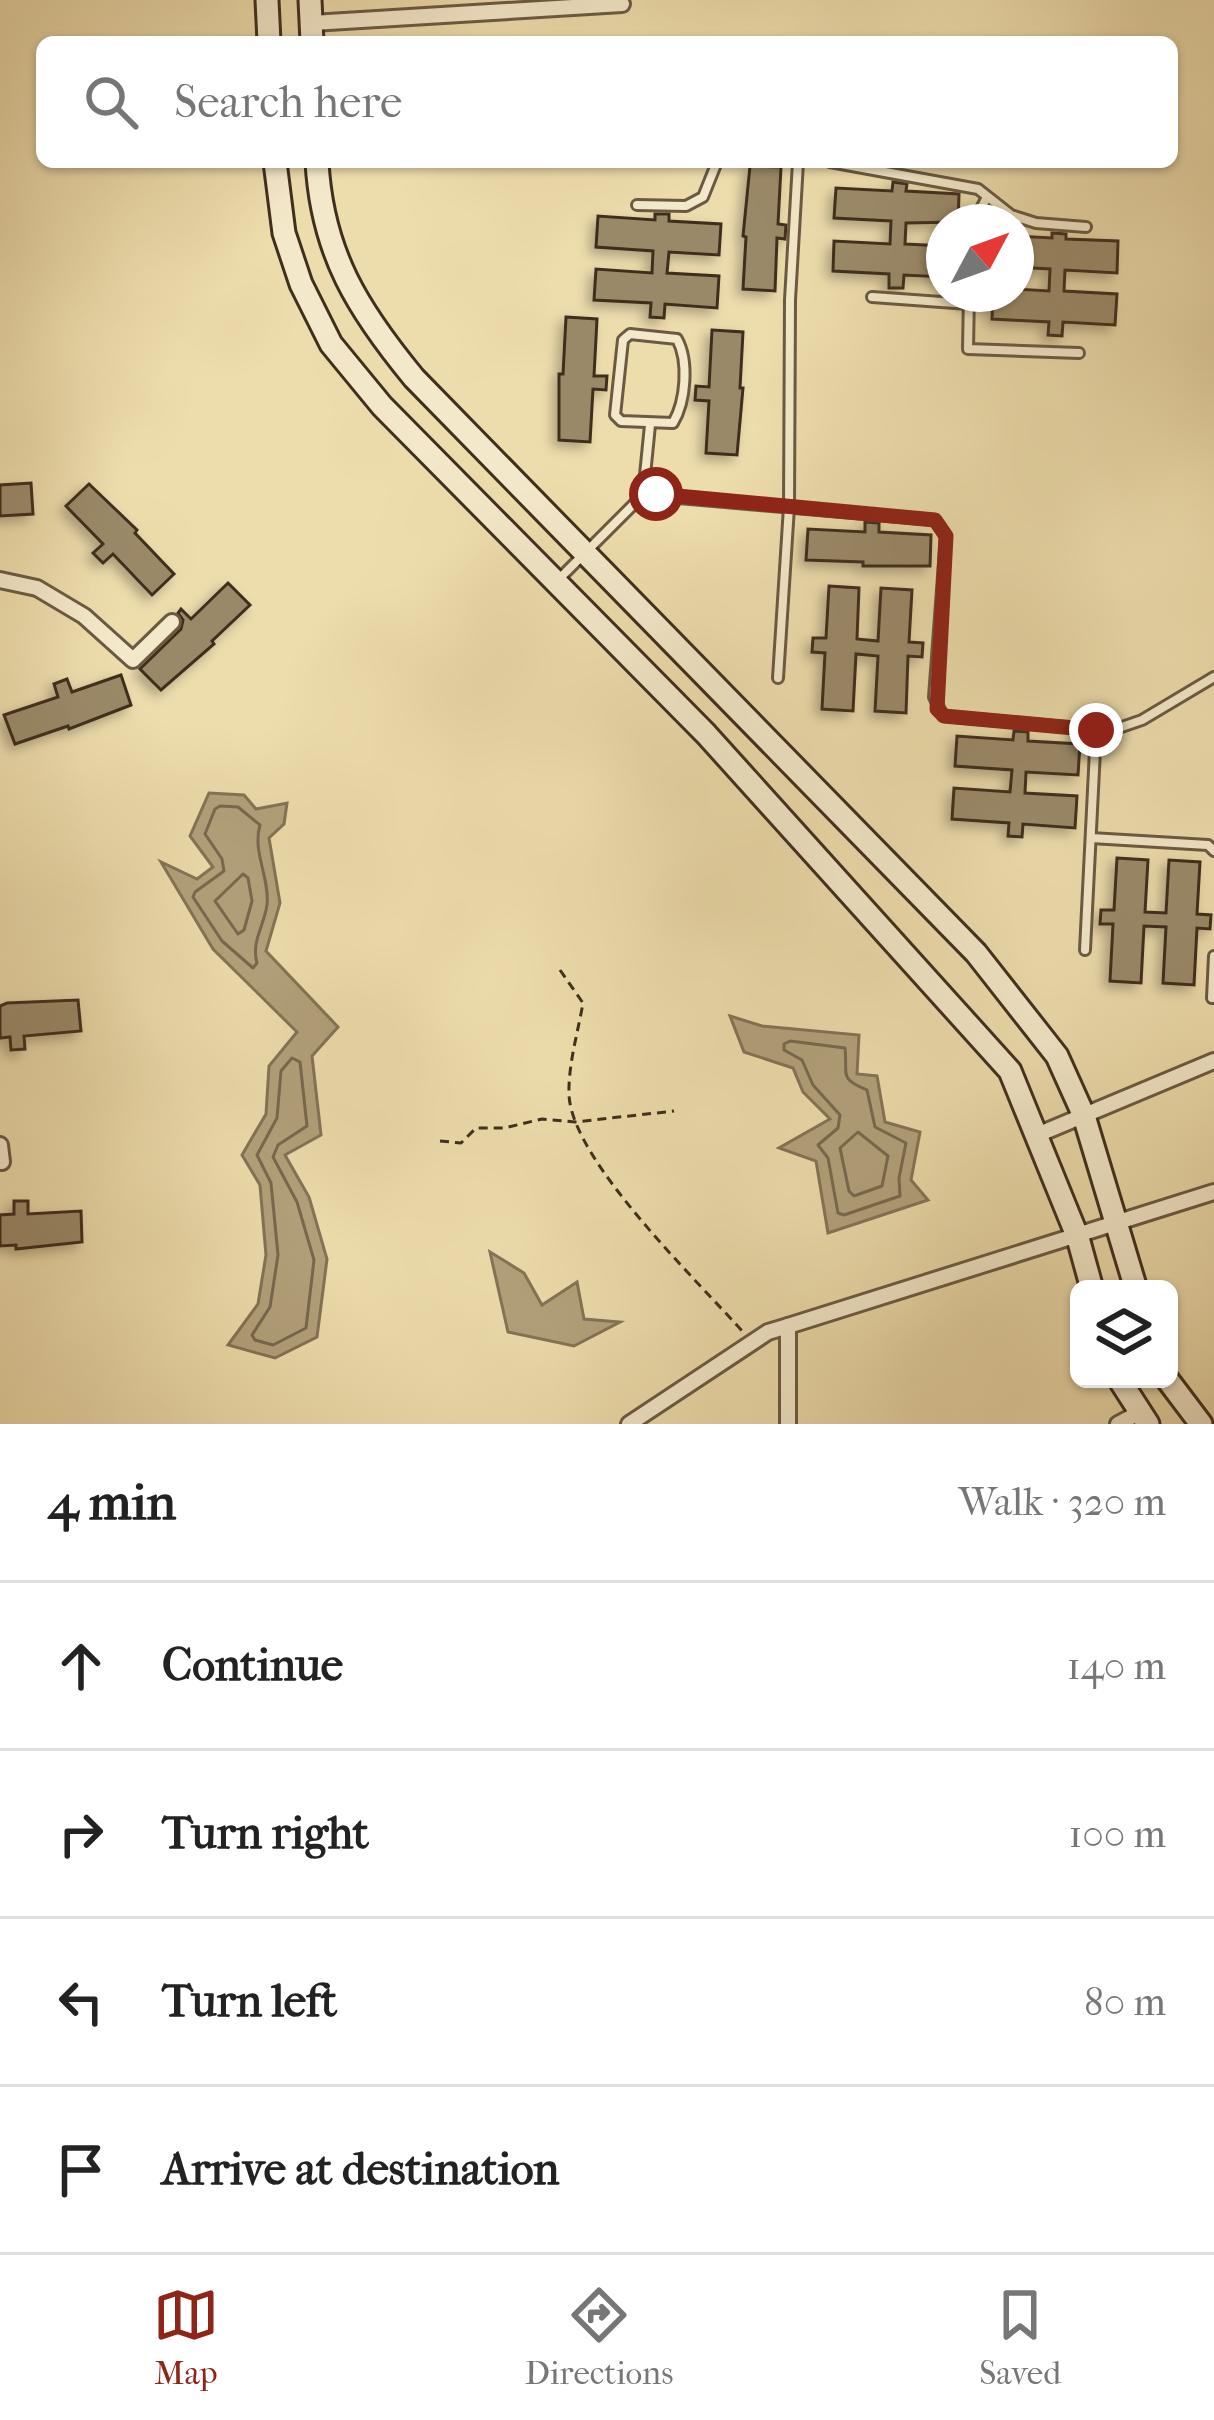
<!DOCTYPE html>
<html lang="en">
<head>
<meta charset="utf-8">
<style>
  :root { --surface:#fff; --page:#f2f2f2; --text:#222; --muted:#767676; --line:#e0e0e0; --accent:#8f2418 }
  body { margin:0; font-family:"IM FELL French Canon",serif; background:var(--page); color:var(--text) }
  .controls { position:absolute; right:36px; bottom:36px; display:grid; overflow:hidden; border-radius:18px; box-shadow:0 3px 9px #0004 }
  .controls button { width:108px; height:108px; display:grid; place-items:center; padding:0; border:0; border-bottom:3px solid var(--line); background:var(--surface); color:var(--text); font:60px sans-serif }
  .compass { position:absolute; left:926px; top:204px; width:108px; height:108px; border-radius:50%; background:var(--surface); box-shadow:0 3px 9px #0004; rotate:49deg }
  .stop { position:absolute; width:36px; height:36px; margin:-27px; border:9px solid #8f2418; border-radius:50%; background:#fff }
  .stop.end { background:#8f2418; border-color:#fff; box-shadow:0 3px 12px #0008 }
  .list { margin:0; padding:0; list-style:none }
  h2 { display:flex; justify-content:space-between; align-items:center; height:156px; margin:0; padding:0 48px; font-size:51px }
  h2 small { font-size:39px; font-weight:400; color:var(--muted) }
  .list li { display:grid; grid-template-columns:78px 1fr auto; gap:36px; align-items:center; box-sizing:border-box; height:168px; padding:0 48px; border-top:3px solid var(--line) }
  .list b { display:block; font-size:45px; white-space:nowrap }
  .list em { font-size:39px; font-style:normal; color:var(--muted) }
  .icon { flex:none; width:66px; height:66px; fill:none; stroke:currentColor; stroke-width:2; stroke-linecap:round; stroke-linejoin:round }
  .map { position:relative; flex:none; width:1214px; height:1424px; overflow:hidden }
  .search { position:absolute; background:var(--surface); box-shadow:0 3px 9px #0004; left:36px; right:36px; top:36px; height:132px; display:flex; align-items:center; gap:30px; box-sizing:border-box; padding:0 42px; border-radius:18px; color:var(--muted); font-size:45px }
  .sheet { height:828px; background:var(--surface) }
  nav { display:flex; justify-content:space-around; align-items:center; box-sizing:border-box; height:168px; border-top:3px solid var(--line); background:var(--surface); font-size:33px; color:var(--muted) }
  nav a { display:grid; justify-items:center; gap:6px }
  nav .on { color:var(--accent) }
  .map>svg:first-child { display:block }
  .water { fill:#b2a17b; stroke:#847355; stroke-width:3 }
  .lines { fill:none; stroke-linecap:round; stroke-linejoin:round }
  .shore { stroke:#79684c; stroke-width:3 }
  .building { fill:#9a8967; stroke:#402f1d; stroke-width:3; filter:url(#shadow) }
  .lane-casing { stroke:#6b5a41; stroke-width:14 }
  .street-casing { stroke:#6b5a41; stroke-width:20 }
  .secondary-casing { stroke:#402f1d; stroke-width:27 }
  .path { stroke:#402f1d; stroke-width:3; stroke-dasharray:9 6; stroke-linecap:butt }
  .lane { stroke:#f3e8c9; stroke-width:8 }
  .street { stroke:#f3e8c9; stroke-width:14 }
  .secondary { stroke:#f3e8c9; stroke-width:21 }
  .route { stroke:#8f2418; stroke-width:15 }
</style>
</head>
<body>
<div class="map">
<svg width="1214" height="1424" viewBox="0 0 1214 1424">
  <defs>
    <filter id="shadow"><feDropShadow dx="-5.5" dy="5.5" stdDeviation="6" flood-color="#0004"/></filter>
  </defs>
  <rect width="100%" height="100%" fill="#eddcac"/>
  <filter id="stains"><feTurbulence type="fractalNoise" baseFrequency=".00167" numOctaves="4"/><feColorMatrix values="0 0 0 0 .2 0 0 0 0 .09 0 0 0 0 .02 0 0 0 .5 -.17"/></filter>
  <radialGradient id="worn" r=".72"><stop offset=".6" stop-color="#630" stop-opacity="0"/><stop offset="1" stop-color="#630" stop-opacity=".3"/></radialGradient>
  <!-- water -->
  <g class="water">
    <path d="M 209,793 L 244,795 L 256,809 L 287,803 L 284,824 L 269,838 L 280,903 L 266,951 L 338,1027 L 312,1056 L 321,1135 L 285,1155 L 309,1197 L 327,1259 L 317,1337 L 275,1358 L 228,1345 L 258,1304 L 266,1255 L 260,1185 L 242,1155 L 266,1114 L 269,1066 L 297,1032 L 213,949 L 161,862 L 197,879 L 213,867 L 190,836 Z"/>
    <path d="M 730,1016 L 762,1026 L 859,1035 L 857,1074 L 877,1076 L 885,1122 L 920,1132 L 911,1180 L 928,1200 L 828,1233 L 816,1161 L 779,1148 L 830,1119 L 803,1092 L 793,1068 L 744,1052 Z"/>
    <path d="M 490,1252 L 524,1273 L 542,1305 L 577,1282 L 584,1319 L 620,1322 L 574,1346 L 508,1332 Z"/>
  </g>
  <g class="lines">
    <!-- shore -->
    <g class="shore">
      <path d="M 220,806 L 238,807 L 260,825 C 252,852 270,878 267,905 C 264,926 251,942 257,963 L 253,968 L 222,941 L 193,897 L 195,892 L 224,871 L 222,859 L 205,834 L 215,809 Z"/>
      <path d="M 243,874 L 248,878 L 252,901 L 244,930 L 238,934 L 215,901 Z"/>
      <path d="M 790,1041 L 845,1048 C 848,1075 838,1078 867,1090 L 875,1127 L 906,1143 L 899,1178 L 900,1196 L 844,1215 L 838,1213 L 828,1158 L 818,1145 L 838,1128 L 840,1115 L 813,1085 L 802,1060 L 784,1050 L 784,1044 Z"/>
      <path d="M 292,1058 L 300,1062 L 307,1126 L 278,1145 L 273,1157 L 297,1202 L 314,1260 L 306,1328 L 273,1345 L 255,1340 L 252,1335 L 270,1307 L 278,1255 L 271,1183 L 257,1155 L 277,1118 L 281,1071 Z"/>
      <path d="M 858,1132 L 888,1156 L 882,1186 L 854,1196 L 849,1191 L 840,1148 Z"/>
    </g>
  </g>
  <!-- building -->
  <g class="building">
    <path d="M 750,166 L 781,167 L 778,224 L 786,225 L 785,239 L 777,238 L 775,291 L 743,289 L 746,237 L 743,236 Z"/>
    <path d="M 893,182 L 907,184 L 906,191 L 959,194 L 958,222 L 906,223 L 905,244 L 944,246 L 944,277 L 904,275 L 903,288 L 889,288 L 889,274 L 833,271 L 834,241 L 890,244 L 891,221 L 834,218 L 836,188 L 892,191 Z"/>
    <path d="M 655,214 L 669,214 L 669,221 L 721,224 L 719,255 L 669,252 L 667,273 L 719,276 L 717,308 L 665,304 L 664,318 L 650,317 L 651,303 L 594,300 L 596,269 L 652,273 L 653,251 L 596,247 L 598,216 L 655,220 Z"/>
    <path d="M 1052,233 L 1066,234 L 1066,239 L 1118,241 L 1117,273 L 1065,270 L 1064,291 L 1117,294 L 1115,325 L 1063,322 L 1062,336 L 1048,335 L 1049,322 L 992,319 L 993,294 L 1016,294 L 1016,289 L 1049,291 L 1050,269 L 1016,267 L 1016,236 L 1052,238 Z"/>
    <path d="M 566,317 L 597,319 L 594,376 L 607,376 L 606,390 L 593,389 L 590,442 L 559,440 L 559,374 L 563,374 Z"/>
    <path d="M 712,330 L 743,332 L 740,388 L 743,388 L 737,455 L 706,453 L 709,401 L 695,400 L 696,386 L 709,387 Z"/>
    <path d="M 31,483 L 33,514 L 0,516 L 0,485 Z"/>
    <path d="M 89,484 L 137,530 L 135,533 L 174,574 L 152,595 L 113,554 L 103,563 L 93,553 L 103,544 L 66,506 Z"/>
    <path d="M 865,522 L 879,523 L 879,532 L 931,535 L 930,566 L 863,566 L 863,562 L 806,560 L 808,529 L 865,532 Z"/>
    <path d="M 228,583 L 250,605 L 212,641 L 214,644 L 161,690 L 140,669 L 181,629 L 183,620 L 178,613 L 181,609 L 191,619 Z"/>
    <path d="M 829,586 L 859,588 L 857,639 L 878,641 L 881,588 L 912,590 L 909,642 L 923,643 L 922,657 L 908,656 L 906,713 L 875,711 L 878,656 L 856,654 L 853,711 L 822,709 L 825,653 L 812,652 L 813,638 L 826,638 Z"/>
    <path d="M 121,675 L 131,705 L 69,729 L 68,726 L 15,744 L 4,715 L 58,697 L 54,684 L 67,679 L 72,692 Z"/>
    <path d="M 1014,731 L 1028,732 L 1028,741 L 1080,744 L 1078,775 L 1026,772 L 1025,793 L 1077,796 L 1075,828 L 1023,824 L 1022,837 L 1008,836 L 1009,823 L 952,819 L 954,788 L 1010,792 L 1012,770 L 955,766 L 957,736 L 1013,740 Z"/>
    <path d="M 1117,858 L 1148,860 L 1145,912 L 1166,913 L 1169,860 L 1200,862 L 1197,914 L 1211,915 L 1210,929 L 1197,928 L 1194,985 L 1163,983 L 1166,927 L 1144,926 L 1141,983 L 1110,981 L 1113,924 L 1100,924 L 1101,910 L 1114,910 Z"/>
    <path d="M 78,1000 L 81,1031 L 24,1036 L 25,1049 L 11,1050 L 10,1037 L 0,1038 L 0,1006 L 7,1003 Z"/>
    <path d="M 14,1201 L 28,1201 L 28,1214 L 81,1211 L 82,1242 L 16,1249 L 16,1245 L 0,1246 L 0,1215 L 14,1214 Z"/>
  </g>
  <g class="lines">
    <defs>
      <g id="lane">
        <path d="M 830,162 L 978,189 L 1011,215 L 1036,223 L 1086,227"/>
        <path d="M 637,205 L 686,206 L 703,197 L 717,162"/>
        <path d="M 974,222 L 987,197"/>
        <path d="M 969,294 L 968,349 L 1079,353"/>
        <path d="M 872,297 L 969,304"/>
        <path d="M 630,334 L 677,339 C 689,361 686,401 673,423 L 621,421 L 615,415 L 623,340 Z"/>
        <path d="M 643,495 L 650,425"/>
        <path d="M 557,581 L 643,495 L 935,520 L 946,536 L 934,697 L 943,716 L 1110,731 L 1142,720 L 1214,677"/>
        <path d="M 778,678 L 789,507 L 790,300 L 798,162"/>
        <path d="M 1091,838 L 1208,845 L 1214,851"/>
        <path d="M 1085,950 L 1096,730"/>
        <path d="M 1212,998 L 1214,956"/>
      </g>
      <g id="street">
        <path d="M 312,23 L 622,4"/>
        <path d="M 0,580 L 37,588 L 84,616 L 133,660 L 172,622"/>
        <path d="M 1037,1135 L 1214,1061"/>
        <path d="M 0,1145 L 2,1162"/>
        <path d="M 629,1424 L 768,1332 L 788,1326"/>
        <path d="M 788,1424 L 788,1326 L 1214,1192"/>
        <path d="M 1118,1424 L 1139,1413"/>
      </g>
      <g id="secondary">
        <path d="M 267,0 L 269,42"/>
        <path d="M 310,0 L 312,42"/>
        <path d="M 275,162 L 284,233 L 301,284 L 331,344 L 382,406 L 706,734 L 1010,1071 L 1078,1238 L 1092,1289"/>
        <path d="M 317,162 C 322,253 358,310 414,378 L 976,953 L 1057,1056 L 1084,1116 L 1136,1289"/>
        <path d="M 1119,1379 L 1148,1424"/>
        <path d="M 1167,1379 L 1201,1424"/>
      </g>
    </defs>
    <!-- lane casing -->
    <use href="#lane" class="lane-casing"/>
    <!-- street casing -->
    <use href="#street" class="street-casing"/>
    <!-- secondary casing -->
    <use href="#secondary" class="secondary-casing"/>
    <!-- path -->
    <g class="path">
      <path d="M 560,970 L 583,1003 C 578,1032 568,1065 569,1095 C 572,1161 698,1281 743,1332"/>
      <path d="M 440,1141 L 461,1143 L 476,1128 L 504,1128 L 542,1119 L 575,1122 L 674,1111"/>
    </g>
    <!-- lane -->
    <use href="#lane" class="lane"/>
    <!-- street -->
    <use href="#street" class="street"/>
    <!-- secondary -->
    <use href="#secondary" class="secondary"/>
  </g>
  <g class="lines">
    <!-- route -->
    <path class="route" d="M 656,494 L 935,520 L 946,536 L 937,709 L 944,716 L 1096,730"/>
  </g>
  <rect width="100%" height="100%" filter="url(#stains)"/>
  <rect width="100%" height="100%" fill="url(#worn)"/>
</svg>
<div class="controls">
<button><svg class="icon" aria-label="layers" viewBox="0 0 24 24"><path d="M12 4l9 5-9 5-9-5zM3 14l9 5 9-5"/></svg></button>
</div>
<svg class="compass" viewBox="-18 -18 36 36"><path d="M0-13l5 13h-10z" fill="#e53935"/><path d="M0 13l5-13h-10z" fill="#767676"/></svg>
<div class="stop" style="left:656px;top:494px"></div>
<div class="stop end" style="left:1096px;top:730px"></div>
<div class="search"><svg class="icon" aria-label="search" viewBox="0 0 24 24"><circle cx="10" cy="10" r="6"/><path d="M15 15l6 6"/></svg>Search here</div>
</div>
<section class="sheet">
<h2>4 min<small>Walk · 320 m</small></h2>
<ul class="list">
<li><svg class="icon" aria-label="ahead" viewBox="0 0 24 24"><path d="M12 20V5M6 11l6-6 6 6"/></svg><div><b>Continue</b></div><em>140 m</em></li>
<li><svg class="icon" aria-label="right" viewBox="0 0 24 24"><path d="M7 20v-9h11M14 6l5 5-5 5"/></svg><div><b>Turn right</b></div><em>100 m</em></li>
<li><svg class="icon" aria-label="left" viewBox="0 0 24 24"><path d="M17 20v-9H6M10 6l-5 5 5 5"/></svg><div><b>Turn left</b></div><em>80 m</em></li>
<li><svg class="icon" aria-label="arrive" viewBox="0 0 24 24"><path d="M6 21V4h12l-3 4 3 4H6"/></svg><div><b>Arrive at destination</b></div></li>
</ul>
</section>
<nav>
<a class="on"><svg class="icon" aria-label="map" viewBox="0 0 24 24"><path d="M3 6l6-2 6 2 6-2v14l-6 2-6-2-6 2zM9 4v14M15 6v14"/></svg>Map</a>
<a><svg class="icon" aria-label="directions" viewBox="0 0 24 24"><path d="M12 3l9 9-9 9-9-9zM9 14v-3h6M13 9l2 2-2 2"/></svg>Directions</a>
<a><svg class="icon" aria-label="saved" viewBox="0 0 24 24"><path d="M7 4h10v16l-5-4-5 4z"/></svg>Saved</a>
</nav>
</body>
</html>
